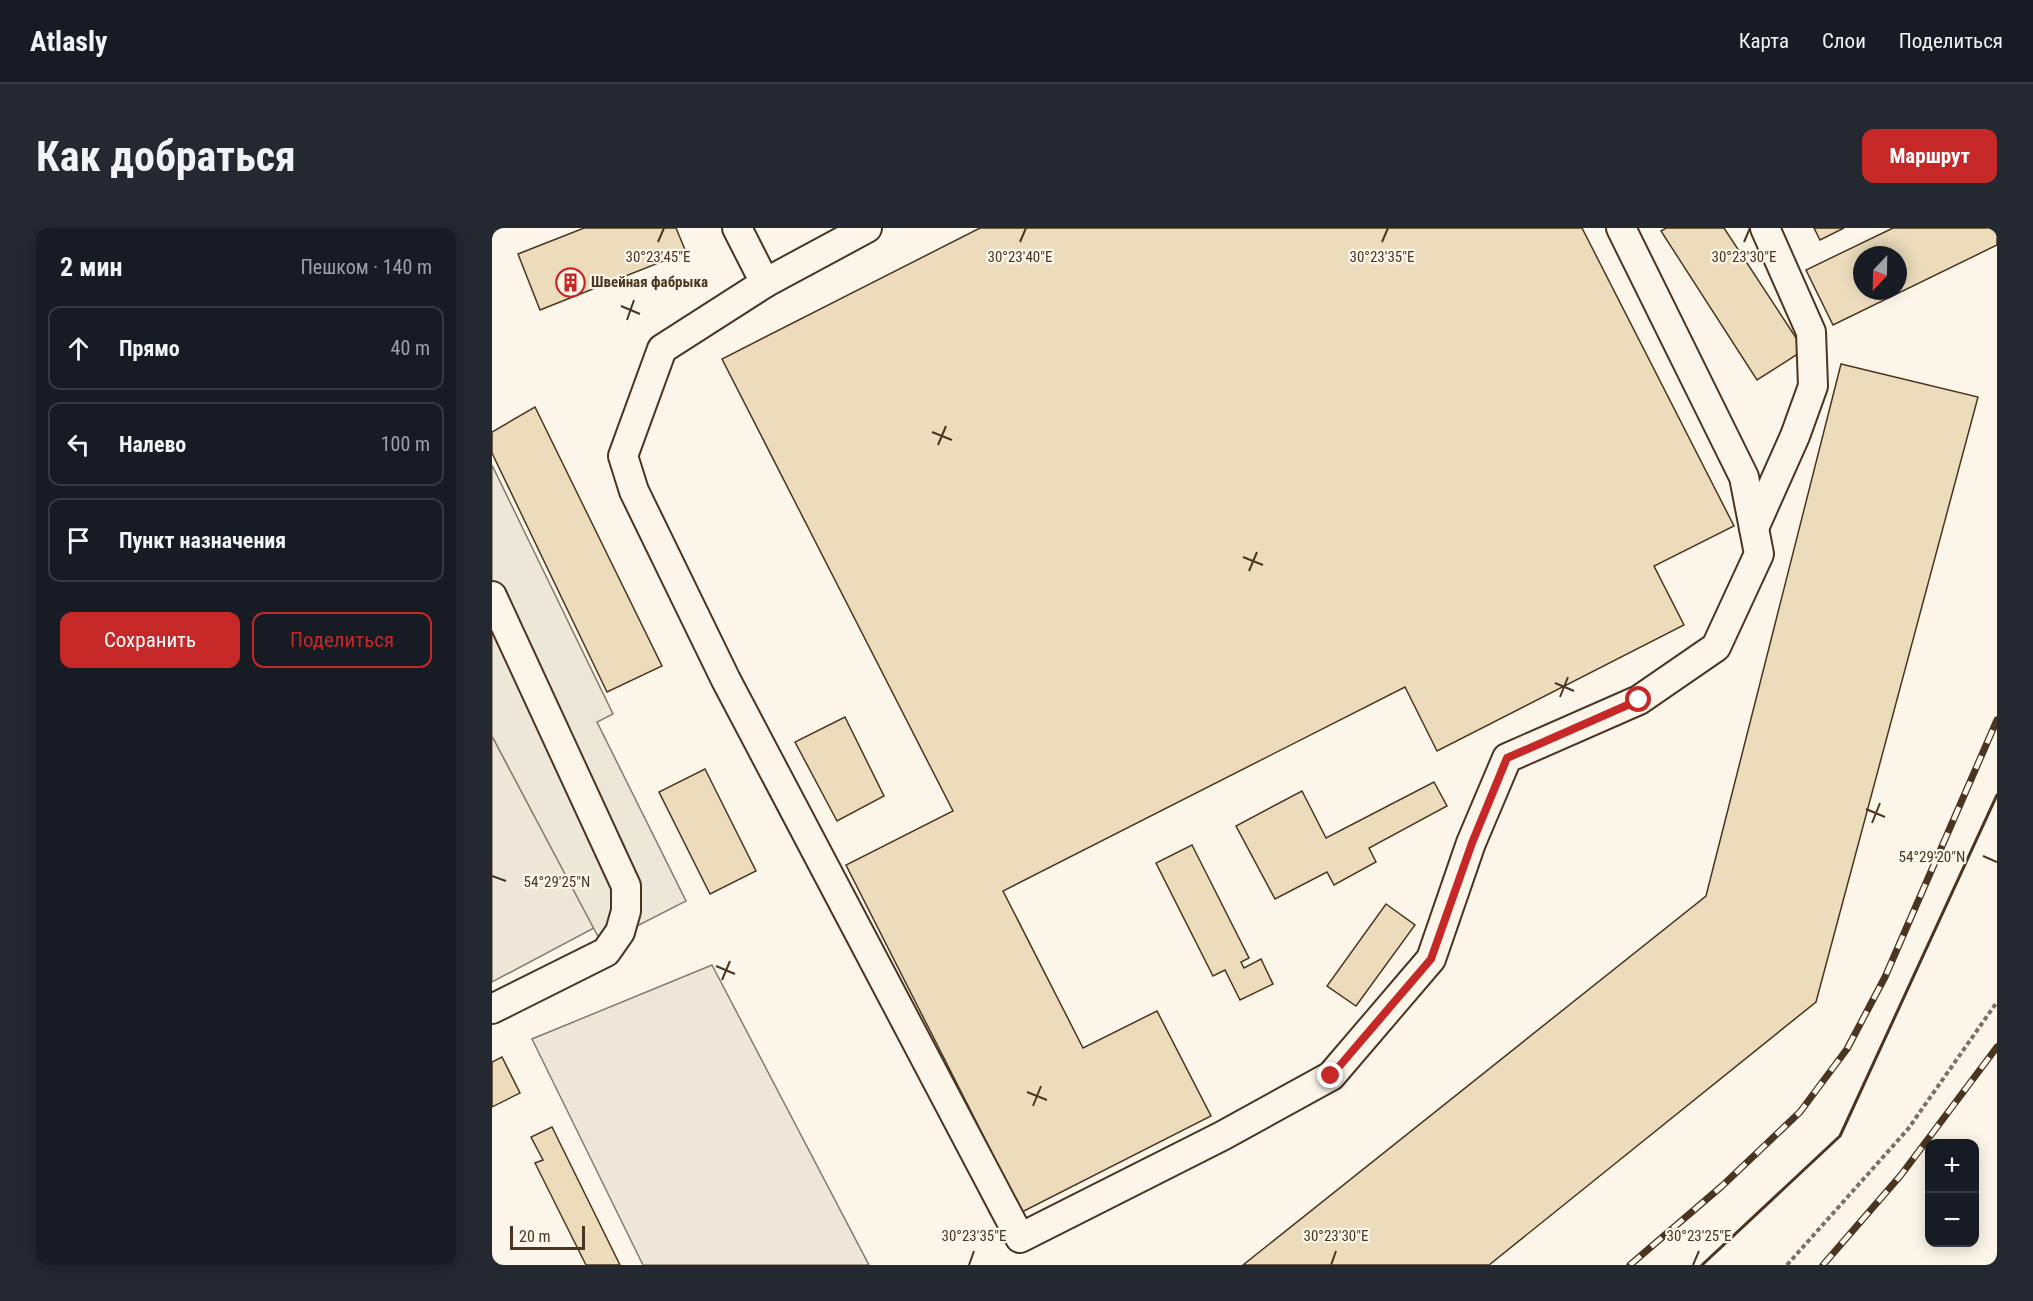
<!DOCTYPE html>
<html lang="ru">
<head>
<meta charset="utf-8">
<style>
  :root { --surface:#171b24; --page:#242831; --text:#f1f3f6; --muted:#9ea1a6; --line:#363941; --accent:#c62828 }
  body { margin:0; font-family:"Roboto Condensed",sans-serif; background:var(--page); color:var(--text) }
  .controls { position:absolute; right:18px; bottom:18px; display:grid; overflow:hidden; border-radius:12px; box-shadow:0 3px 15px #0003 }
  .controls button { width:54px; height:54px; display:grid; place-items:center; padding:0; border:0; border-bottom:2px solid var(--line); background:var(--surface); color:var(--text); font:30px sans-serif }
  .compass { position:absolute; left:1361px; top:18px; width:54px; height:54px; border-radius:50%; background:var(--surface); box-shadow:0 3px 15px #0003; rotate:202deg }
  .scale { position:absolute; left:18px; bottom:15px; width:75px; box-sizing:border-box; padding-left:6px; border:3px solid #4a3520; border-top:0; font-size:16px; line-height:21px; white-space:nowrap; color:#4a3520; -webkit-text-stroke:4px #fbf6e9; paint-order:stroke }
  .stop { position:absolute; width:18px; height:18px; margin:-14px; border:4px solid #c62828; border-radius:50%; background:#fff }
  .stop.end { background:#c62828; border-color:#fff; box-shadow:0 2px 6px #0008 }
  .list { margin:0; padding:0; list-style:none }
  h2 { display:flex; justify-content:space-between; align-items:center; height:78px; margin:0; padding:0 24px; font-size:26px }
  h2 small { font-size:20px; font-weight:400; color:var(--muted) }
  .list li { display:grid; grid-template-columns:39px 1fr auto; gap:18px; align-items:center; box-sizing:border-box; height:84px; margin:0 12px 12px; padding:0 12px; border:2px solid var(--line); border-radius:12px }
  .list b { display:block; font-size:22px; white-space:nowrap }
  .list em { font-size:20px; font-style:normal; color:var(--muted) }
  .actions { display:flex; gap:12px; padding:18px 24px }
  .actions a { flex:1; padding:14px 0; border:2px solid var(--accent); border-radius:12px; text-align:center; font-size:21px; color:var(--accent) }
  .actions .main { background:var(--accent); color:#fff }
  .icon { flex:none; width:33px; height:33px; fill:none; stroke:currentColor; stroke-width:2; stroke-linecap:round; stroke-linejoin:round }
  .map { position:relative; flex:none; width:1505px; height:1037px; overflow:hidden; border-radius:12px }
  header { display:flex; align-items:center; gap:36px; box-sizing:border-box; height:84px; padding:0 30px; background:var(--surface); border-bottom:2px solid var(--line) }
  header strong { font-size:28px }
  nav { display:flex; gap:33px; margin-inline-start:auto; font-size:21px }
  .intro { display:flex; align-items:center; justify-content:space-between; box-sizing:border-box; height:144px; padding:0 36px }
  h1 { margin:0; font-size:42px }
  .button { padding:15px 27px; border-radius:12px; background:var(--accent); color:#fff; font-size:21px; font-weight:700 }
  main { display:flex; gap:36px; padding:0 36px }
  aside { flex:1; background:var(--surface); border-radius:12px; box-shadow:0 3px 15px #0003 }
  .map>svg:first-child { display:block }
  .green { fill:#ede6d9; stroke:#887966; stroke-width:1.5 }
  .parking { fill:#ede7d9; stroke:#887966; stroke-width:1.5 }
  .building { fill:#ecdcbc; stroke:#4a3520; stroke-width:1.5; fill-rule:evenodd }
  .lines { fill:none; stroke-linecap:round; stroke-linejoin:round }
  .minor-casing { stroke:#4a3520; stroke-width:32 }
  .path { stroke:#7f6f5c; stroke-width:4; stroke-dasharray:4.5 3; stroke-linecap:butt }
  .minor { stroke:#fbf6e9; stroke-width:28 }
  .rail-casing { stroke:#4a3520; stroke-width:7 }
  .rail { stroke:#fbf6e9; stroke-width:4.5; stroke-dasharray:14; stroke-linecap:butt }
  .wall { stroke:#4a3520; stroke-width:3 }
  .route { stroke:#c62828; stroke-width:8 }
  .ticks { fill:none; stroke:#4a3520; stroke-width:2 }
  .labels { text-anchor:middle; stroke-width:4.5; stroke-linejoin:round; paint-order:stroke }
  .poi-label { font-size:15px; font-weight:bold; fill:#4a3520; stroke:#fbf6e9; text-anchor:start }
  .ticks-label { font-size:15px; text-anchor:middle; fill:#4a3520; stroke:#fbf6e9; stroke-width:4.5; stroke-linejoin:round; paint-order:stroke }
</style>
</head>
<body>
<header>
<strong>Atlasly</strong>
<nav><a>Карта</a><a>Слои</a><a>Поделиться</a></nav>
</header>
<div class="intro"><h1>Как добраться</h1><a class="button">Маршрут</a></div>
<main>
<aside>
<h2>2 мин<small>Пешком · 140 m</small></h2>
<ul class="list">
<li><svg class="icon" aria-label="ahead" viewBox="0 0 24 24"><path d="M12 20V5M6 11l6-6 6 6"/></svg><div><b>Прямо</b></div><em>40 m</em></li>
<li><svg class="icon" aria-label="left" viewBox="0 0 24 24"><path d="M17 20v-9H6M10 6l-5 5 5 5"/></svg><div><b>Налево</b></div><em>100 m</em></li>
<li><svg class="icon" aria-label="arrive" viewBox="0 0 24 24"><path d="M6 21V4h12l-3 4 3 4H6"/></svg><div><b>Пункт назначения</b></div></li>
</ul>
<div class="actions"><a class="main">Сохранить</a><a>Поделиться</a></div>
</aside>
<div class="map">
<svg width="1505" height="1037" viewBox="0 0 1505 1037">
  <rect width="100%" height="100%" fill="#fbf6e9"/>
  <!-- green -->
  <g class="green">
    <path d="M 0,508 L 102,700 L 0,754 Z"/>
    <path d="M 220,737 L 377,1037 L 151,1037 L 40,811 Z"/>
  </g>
  <!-- parking -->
  <path class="parking" d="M 0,237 L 121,486 L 105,494 L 194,673 L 110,716 L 0,508 Z"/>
  <!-- building -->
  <g class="building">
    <path d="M 92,0 L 184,0 L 194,24 L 48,82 L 26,26 Z"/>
    <path d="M 488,0 L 1090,0 L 1242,298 L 1162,338 L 1192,397 L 945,523 L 913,459 L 511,663 L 591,820 L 665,783 L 719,888 L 530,984 L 354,637 L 461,583 L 230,131 Z"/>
    <path d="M 1174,0 L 1232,0 L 1312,122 L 1265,152 L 1169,3 Z"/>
    <path d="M 1322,0 L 1352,0 L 1328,12 Z"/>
    <path d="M 1401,0 L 1505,0 L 1505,17 L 1341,97 L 1314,42 ZM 1370,27 L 1406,27 L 1406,63 L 1370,63 Z"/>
    <path d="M 1349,136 L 1486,169 L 1324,774 L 997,1037 L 751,1037 L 1214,668 Z"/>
    <path d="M 43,179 L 170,438 L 115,464 L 0,225 L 0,204 Z"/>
    <path d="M 353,489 L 392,568 L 345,593 L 303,514 Z"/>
    <path d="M 213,541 L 264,643 L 218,666 L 167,564 Z"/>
    <path d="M 942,554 L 955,578 L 877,620 L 884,634 L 842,657 L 835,644 L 783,671 L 744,598 L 810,563 L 834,610 Z"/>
    <path d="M 700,617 L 757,730 L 749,734 L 752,740 L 769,731 L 781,756 L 748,772 L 733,742 L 721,748 L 664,635 Z"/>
    <path d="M 894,676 L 923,697 L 864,778 L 835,758 Z"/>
    <path d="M 10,829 L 28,865 L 0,879 L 0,834 Z"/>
    <path d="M 60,899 L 128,1037 L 94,1037 L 43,935 L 51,932 L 39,909 Z"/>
  </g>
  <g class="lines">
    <defs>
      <g id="minor">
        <path d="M 245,0 L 273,55"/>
        <path d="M 375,0 L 273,55 L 170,121 L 131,228 L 142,263 L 234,452 L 528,1010 L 730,908 L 839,848 L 939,731 L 979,615 L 1015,530 L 1147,472 L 1224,419 L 1267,326 L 1252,249 L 1129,0"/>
        <path d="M 1262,300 L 1303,208 L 1321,158 L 1319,104 L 1273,0"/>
        <path d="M 0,368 L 134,658 L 134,683 L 128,704 L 114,724 L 0,781"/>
      </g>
    </defs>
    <!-- minor casing -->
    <use href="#minor" class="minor-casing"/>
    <!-- path -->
    <path class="path" d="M 1295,1037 L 1416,901 L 1505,774"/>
    <!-- minor -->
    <use href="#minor" class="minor"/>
    <defs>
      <g id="rail">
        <path d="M 1138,1037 L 1230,958 L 1308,884 L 1355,821 L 1393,749 L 1505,492"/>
        <path d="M 1331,1037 L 1409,947 L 1505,819"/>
      </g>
    </defs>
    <!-- rail casing -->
    <use href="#rail" class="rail-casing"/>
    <!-- rail -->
    <use href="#rail" class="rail"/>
    <!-- wall -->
    <path class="wall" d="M 1210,1037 L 1348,908 L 1505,567"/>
  </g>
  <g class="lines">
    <!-- route -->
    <path class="route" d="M 839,848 L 939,731 L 980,615 L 1015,530 L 1147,472"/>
  </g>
  <!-- ticks -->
  <path class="ticks" d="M 166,14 L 172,0M 528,14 L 534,0M 890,14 L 896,0M 1252,14 L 1258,0M 129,78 L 148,86M 135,92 L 142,72M 440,204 L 460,212M 446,217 L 454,198M 751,329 L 771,337M 757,343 L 765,324M 1063,455 L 1082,463M 1068,469 L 1076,449M 1374,581 L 1393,589M 1380,595 L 1388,575M 1491,628 L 1505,634M 0,648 L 14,653M 224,738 L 243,746M 230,752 L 238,733M 535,864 L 555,872M 541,878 L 549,858M 477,1037 L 482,1023M 839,1037 L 844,1023M 1201,1037 L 1207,1023"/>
  <!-- icons -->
  <defs>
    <symbol id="building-ring" viewBox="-11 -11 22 22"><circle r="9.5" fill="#fbf6e9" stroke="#c62828" stroke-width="1.5"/><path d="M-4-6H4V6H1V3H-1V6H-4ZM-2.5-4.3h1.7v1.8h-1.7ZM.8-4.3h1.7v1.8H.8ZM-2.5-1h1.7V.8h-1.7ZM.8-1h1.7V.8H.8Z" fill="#c62828"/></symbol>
  </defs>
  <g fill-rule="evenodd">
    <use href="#building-ring" x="62" y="38" width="33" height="33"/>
  </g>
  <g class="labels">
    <!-- poi labels -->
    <g class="poi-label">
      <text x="99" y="59">Швейная фабрыка</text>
    </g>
  </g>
  <g class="ticks-label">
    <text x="166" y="34">30°23'45"E</text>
    <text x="528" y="34">30°23'40"E</text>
    <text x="890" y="34">30°23'35"E</text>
    <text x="1252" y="34">30°23'30"E</text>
    <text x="1440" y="634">54°29'20"N</text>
    <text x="65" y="659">54°29'25"N</text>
    <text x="482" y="1013">30°23'35"E</text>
    <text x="844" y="1013">30°23'30"E</text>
    <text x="1207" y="1013">30°23'25"E</text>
  </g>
</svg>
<div class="controls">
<button>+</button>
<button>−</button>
</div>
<svg class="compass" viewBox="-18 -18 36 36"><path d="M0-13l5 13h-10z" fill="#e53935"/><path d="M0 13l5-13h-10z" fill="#9ea1a6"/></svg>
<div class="scale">20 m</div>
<div class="stop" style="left:1147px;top:472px"></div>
<div class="stop end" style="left:839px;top:848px"></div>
</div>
</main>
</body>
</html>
